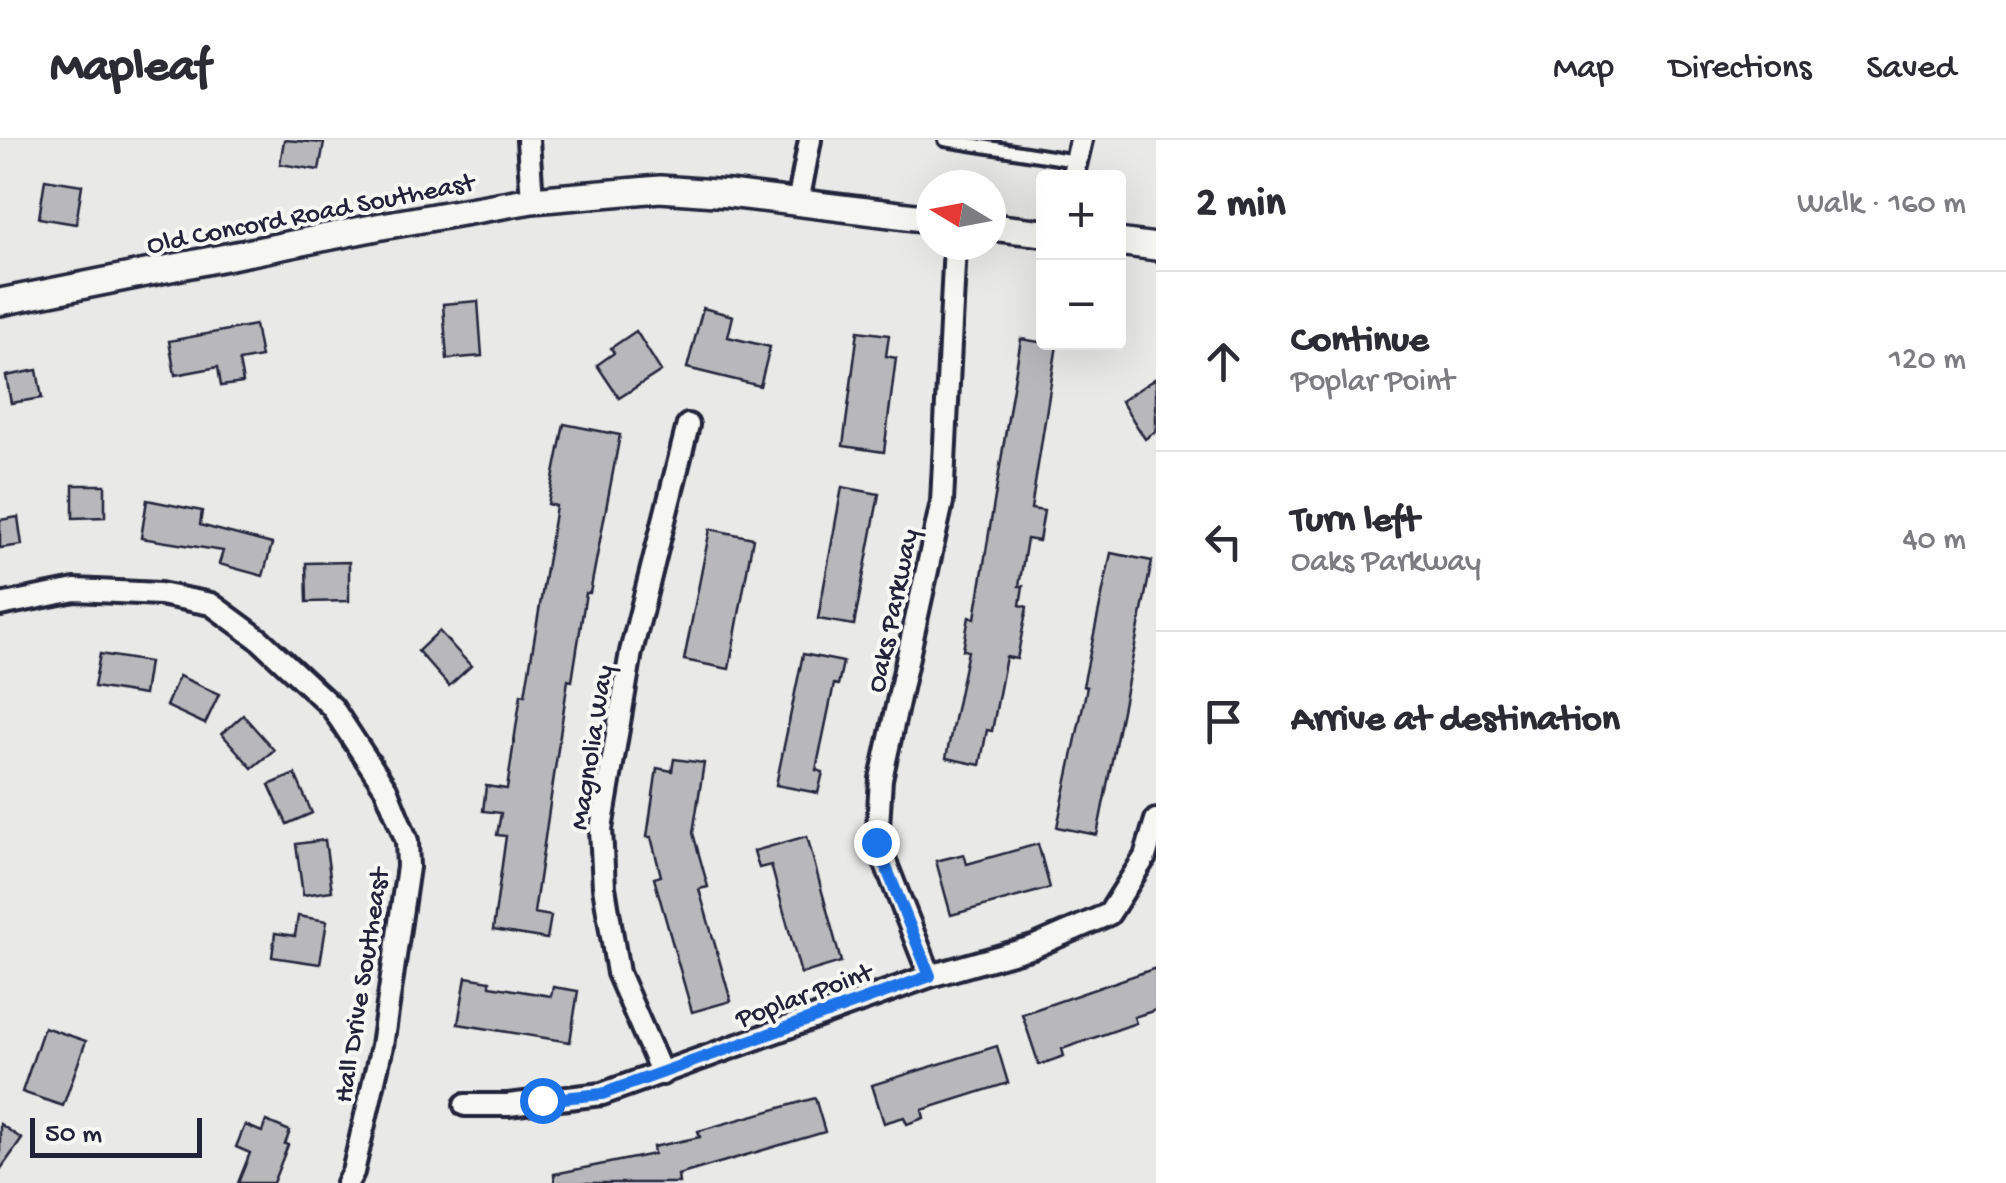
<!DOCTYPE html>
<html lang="en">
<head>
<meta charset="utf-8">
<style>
  :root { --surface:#fff; --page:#f2f2f3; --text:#2b2b33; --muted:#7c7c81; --line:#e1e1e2 }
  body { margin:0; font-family:"Gochi Hand",sans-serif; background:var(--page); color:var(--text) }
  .controls { position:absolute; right:30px; top:30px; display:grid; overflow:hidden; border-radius:10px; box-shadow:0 10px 40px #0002 }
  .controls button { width:90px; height:90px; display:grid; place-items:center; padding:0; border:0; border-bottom:2px solid var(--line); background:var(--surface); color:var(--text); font:50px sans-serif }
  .compass { position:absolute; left:916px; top:30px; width:90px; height:90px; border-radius:50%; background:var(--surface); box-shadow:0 10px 40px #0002; rotate:280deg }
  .scale { position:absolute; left:30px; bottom:25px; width:172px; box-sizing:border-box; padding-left:10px; border:5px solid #22223b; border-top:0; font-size:28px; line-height:35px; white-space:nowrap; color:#22223b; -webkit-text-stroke:8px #f6f6f2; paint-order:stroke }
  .stop { position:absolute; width:30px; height:30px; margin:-22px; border:8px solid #1a73e8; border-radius:50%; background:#fff }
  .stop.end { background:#1a73e8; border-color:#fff; box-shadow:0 2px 10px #0008 }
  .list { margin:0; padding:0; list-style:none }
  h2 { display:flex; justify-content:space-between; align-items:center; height:130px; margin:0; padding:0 40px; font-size:42px }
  h2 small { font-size:32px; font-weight:400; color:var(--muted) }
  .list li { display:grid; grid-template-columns:65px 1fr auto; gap:30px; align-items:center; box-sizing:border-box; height:180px; padding:0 40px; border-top:2px solid var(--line) }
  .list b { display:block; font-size:38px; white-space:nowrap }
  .list p { margin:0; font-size:32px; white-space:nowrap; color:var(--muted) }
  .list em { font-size:32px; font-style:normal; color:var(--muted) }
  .icon { flex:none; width:55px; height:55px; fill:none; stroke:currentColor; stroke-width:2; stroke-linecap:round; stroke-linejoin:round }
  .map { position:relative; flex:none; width:1156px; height:1043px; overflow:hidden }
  header { display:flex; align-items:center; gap:60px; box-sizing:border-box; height:140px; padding:0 50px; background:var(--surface); border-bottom:2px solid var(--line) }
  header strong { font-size:48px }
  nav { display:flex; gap:55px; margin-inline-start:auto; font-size:35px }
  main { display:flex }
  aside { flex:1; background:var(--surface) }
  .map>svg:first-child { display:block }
  .building { fill:#b8b8bc; stroke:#22223b; stroke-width:2.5 }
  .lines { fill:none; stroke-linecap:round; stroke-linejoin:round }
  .service-casing { stroke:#22223b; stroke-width:18 }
  .minor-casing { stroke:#22223b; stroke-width:28 }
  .tertiary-casing { stroke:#22223b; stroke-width:32 }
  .service { stroke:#f6f6f2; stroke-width:10 }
  .minor { stroke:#f6f6f2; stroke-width:20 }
  .tertiary { stroke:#f6f6f2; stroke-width:25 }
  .route { stroke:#1a73e8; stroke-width:12 }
  .labels { text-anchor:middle; stroke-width:8; stroke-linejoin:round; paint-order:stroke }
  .street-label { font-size:28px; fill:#22223b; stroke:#f6f6f2 }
</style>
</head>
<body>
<header>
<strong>Mapleaf</strong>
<nav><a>Map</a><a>Directions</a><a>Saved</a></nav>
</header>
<main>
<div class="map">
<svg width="1156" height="1043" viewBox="0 0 1156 1043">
  <rect width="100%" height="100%" fill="#e9e9e7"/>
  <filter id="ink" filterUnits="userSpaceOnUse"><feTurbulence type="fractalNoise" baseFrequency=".01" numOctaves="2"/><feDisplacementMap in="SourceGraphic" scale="20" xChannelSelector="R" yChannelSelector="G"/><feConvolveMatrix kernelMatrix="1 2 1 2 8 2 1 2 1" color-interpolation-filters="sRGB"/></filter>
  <g filter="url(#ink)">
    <!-- building -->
    <g class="building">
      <path d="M 284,0 L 324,3 L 319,30 L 280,24 Z"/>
      <path d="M 45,39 L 82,45 L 76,84 L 39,78 Z"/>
      <path d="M 478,161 L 482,216 L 447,219 L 443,164 Z"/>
      <path d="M 703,168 L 733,176 L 728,197 L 770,207 L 760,246 L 687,228 Z"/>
      <path d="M 255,185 L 261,217 L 239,221 L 243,243 L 221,246 L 218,227 L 175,235 L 169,201 Z"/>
      <path d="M 636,191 L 661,231 L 619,258 L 597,225 L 614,213 L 611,208 Z"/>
      <path d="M 858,191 L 889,195 L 886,216 L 896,218 L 884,312 L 843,306 Z"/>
      <path d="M 1021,199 L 1057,205 L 1031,369 L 1044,371 L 1039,401 L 1027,399 L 1019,446 L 1023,446 L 1020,465 L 1027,467 L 1017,519 L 1006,517 L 992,591 L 987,590 L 980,625 L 946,618 L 968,511 L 963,510 L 969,477 L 975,478 Z"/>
      <path d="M 37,230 L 42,258 L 11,263 L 6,236 Z"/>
      <path d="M 1156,238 L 1156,291 L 1145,299 L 1121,261 Z"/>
      <path d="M 564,284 L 620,295 L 590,453 L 586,453 L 572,541 L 568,540 L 534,773 L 551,776 L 547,799 L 493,790 L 506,696 L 497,695 L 501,673 L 483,671 L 486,646 L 507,649 L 521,554 L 525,555 L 549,411 L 556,366 L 548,364 Z"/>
      <path d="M 73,345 L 105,345 L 105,377 L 73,378 Z"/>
      <path d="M 842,347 L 879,354 L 854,485 L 818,479 Z"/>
      <path d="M 147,360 L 202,371 L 200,385 L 272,404 L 263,436 L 219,424 L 223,411 L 141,398 Z"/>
      <path d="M 18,377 L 22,405 L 0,408 L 0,380 Z"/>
      <path d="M 710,389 L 753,398 L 729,529 L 684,520 Z"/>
      <path d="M 1111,413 L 1152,421 L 1097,695 L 1057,687 L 1087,547 L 1083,546 Z"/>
      <path d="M 349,422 L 349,461 L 307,462 L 306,423 Z"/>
      <path d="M 439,491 L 471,526 L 449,546 L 418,511 Z"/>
      <path d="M 100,514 L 149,522 L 144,555 L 94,547 Z"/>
      <path d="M 803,514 L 843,522 L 838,545 L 834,544 L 816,630 L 823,632 L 818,653 L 776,645 Z"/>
      <path d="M 179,536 L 219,554 L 205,584 L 166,566 Z"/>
      <path d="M 243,575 L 274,610 L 252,628 L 222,594 Z"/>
      <path d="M 674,619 L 704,623 L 693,693 L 708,747 L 699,749 L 731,861 L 692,872 L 654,738 L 661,736 L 651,697 L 647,697 L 657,628 L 672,631 Z"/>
      <path d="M 295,634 L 312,673 L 287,684 L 269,645 Z"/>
      <path d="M 807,696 L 841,822 L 801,834 L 771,725 L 759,728 L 754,711 Z"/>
      <path d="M 325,700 L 332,751 L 303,755 L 296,704 Z"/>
      <path d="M 1038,704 L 1050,748 L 951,775 L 936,721 L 964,714 L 967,724 Z"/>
      <path d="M 298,776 L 327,781 L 320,824 L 272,817 L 275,793 L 295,796 Z"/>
      <path d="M 1156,828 L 1156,870 L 1134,877 L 1136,883 L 1062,909 L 1064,916 L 1039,925 L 1022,874 Z"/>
      <path d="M 466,837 L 490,841 L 490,846 L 551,856 L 553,847 L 578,851 L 570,902 L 458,884 Z"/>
      <path d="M 44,887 L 86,901 L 63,966 L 22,952 Z"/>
      <path d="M 997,906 L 1008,943 L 922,970 L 924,978 L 907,984 L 904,977 L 884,983 L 872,945 Z"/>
      <path d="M 815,958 L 825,992 L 678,1035 L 679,1043 L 555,1043 L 554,1034 L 654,1014 L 653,1007 L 700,997 L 698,991 Z"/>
      <path d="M 266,981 L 290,991 L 285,1004 L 288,1005 L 273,1043 L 238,1043 L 250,1013 L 236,1007 L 245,985 L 262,992 Z"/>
      <path d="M 0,984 L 22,999 L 0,1030 Z"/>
    </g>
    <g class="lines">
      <defs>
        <path id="service" d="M 945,0 L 1076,21"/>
        <g id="minor">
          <path d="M 528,0 L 532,60"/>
          <path d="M 1072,38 L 1081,0"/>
          <path d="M 798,63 L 810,0"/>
          <path d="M 0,465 L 75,450 L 160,454 L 211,464 L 260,500 L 332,567 L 386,649 L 407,701 L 408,727 L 382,906 L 353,1032 L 347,1043"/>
          <path d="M 930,836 L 877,701 L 881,639 L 942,362 L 955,105"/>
          <path d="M 662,934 L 618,833 L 604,747 L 601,689 L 631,512 L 688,285"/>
          <path d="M 465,965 L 508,965 L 602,954 L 930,836 L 1033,807 L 1109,774 L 1145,717 L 1156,680"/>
        </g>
        <g id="tertiary">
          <path d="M 991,87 L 1044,93"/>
          <path d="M 1118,102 L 1156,107"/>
          <path d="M 0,162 L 382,86 L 532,60 L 660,49 L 729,54 L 931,79"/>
        </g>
      </defs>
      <!-- service casing -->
      <use href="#service" class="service-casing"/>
      <!-- minor casing -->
      <use href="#minor" class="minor-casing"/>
      <!-- tertiary casing -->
      <use href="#tertiary" class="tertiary-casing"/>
      <!-- service -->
      <use href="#service" class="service"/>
      <!-- minor -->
      <use href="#minor" class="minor"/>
      <!-- tertiary -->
      <use href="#tertiary" class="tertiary"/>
    </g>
  </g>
  <g class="lines" filter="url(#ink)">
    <!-- route -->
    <path class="route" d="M 542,960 L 602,954 L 930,836 L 876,702"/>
  </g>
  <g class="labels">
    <!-- street labels -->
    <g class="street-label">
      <text transform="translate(310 71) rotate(-11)" y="10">Old Concord Road Southeast</text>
      <text transform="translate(890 470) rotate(-78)" y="10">Oaks Parkway</text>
      <text transform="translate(589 607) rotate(-81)" y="10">Magnolia Way</text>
      <text transform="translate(359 845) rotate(-81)" y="10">Hall Drive Southeast</text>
      <text transform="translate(803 853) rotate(-20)" y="10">Poplar Point</text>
    </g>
  </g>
</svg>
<div class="controls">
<button>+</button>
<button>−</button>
</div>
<svg class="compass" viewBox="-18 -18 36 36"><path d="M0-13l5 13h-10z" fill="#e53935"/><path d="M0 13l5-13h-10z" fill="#7c7c81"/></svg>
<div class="scale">50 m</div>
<div class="stop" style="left:542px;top:960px"></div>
<div class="stop end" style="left:876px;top:702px"></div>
</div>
<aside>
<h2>2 min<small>Walk · 160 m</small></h2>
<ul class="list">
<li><svg class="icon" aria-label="ahead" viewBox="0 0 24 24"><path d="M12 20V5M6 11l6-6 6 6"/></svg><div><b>Continue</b><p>Poplar Point</p></div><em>120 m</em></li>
<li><svg class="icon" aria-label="left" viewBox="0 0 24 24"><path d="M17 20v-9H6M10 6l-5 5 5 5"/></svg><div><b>Turn left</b><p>Oaks Parkway</p></div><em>40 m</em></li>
<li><svg class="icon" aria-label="arrive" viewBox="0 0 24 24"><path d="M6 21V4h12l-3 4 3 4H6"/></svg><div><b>Arrive at destination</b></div></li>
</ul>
</aside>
</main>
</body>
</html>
